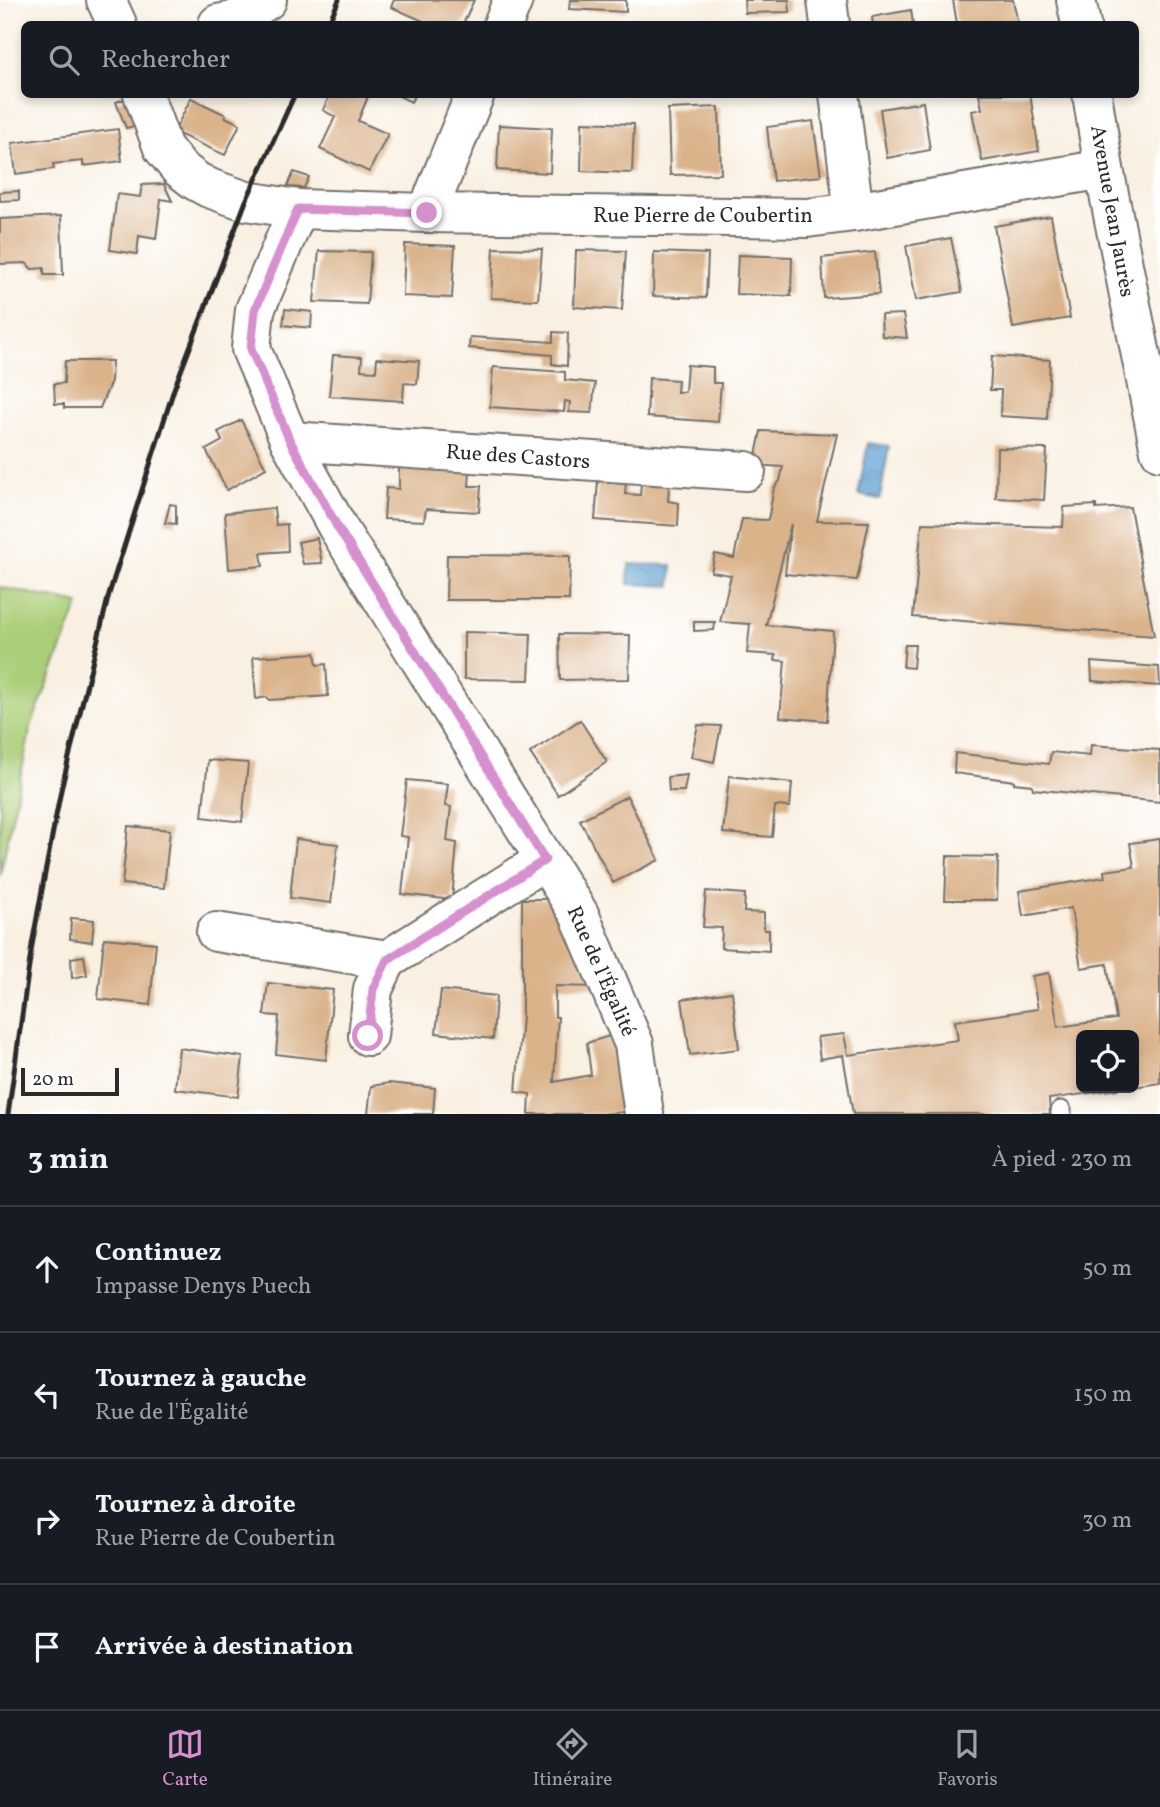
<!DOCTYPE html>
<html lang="fr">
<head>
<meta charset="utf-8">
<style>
  :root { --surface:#171b24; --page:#242831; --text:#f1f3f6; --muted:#9ea1a6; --line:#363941; --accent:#d690ce }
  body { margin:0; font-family:Vollkorn,serif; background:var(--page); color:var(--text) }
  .controls { position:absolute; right:21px; bottom:21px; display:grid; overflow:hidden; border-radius:10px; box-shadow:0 4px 10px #0003 }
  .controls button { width:63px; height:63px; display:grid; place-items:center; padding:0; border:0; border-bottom:2px solid var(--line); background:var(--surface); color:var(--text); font:35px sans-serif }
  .scale { position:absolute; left:21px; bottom:18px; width:98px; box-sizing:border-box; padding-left:7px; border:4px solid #2b2b2b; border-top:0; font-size:19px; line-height:24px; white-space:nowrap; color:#2b2b2b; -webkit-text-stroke:5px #fff; paint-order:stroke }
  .stop { position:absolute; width:21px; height:21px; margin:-16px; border:5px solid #d690ce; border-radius:50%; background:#fff }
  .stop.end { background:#d690ce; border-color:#fff; box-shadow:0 2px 7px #0008 }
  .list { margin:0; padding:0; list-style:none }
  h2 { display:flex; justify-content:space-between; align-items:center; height:91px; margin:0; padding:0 28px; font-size:30px }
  h2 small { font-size:23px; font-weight:400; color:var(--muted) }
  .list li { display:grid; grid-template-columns:46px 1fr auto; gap:21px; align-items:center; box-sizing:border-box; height:126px; padding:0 28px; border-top:2px solid var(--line) }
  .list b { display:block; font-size:26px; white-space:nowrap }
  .list p { margin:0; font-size:23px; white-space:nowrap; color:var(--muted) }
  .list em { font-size:23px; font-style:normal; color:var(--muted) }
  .icon { flex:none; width:38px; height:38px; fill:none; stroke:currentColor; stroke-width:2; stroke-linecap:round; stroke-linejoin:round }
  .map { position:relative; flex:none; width:1160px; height:1114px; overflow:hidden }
  .search { position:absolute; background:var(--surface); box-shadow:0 4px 10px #0003; left:21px; right:21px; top:21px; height:77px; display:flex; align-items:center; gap:18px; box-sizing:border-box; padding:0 24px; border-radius:10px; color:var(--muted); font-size:26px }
  .sheet { height:595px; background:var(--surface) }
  nav { display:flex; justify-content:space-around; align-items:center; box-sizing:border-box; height:98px; border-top:2px solid var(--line); background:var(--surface); font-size:19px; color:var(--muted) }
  nav a { display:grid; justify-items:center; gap:4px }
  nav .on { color:var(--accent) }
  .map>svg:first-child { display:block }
  .green { fill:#aace77; stroke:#6a7c51; stroke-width:2 }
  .water { fill:url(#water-ripples); stroke:#44667e; stroke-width:2 }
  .building { fill:#dab38b }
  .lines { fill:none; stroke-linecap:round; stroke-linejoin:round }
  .lane-casing { stroke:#73706b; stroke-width:23 }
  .street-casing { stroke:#73706b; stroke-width:42 }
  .primary-casing { stroke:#73706b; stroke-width:42 }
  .lane { stroke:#fff; stroke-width:19 }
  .street { stroke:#fff; stroke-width:38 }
  .primary { stroke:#fff; stroke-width:38 }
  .rail { stroke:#2b2b2b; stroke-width:5 }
  .route { stroke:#d690ce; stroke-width:9 }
  .labels { text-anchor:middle; stroke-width:7; stroke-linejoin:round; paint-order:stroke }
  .street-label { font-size:21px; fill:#2b2b2b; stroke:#fff }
</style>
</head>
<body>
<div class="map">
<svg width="1160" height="1114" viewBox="0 0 1160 1114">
  <defs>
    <pattern id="water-ripples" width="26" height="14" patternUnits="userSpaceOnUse" patternTransform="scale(1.75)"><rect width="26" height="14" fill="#5ca0d1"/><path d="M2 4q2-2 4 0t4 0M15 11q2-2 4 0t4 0" fill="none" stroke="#4c83aa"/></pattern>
  </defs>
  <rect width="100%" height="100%" fill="#fff"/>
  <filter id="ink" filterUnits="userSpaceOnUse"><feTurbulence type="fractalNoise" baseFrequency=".0143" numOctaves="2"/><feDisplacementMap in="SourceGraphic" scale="14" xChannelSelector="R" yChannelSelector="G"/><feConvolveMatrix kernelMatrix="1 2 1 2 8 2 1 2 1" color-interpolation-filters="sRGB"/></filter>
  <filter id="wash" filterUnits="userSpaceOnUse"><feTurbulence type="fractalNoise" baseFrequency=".00686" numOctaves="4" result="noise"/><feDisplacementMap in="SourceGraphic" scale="28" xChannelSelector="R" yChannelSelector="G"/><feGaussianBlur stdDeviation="1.57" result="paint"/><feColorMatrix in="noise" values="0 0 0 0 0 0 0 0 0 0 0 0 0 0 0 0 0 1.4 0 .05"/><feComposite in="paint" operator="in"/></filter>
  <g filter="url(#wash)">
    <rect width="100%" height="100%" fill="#f9f0e2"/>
    <!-- green -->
    <path class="green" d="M 0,587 L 79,604 L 31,726 L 0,876 Z"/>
    <!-- water -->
    <g class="water">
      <path d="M 868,443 L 889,446 L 880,499 L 858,495 Z"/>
      <path d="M 629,564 L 672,565 L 671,586 L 628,584 Z"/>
    </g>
    <g id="blocks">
      <!-- building -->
      <g class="building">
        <path d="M 394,0 L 474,0 L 463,24 L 430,24 L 391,7 Z"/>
        <path d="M 570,0 L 626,0 L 626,12 L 569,9 Z"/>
        <path d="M 744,0 L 789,0 L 790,12 L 745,13 Z"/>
        <path d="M 953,0 L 1013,0 L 1018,24 L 957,24 Z"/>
        <path d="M 911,10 L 913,24 L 873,24 L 872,17 Z"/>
        <path d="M 330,94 L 369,94 L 358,121 L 388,134 L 369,172 L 320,149 L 335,117 L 323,110 Z"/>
        <path d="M 395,94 L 415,94 L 411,102 Z"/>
        <path d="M 979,94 L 1030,94 L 1039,151 L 982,161 L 972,111 L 982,109 Z"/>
        <path d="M 132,96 L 143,124 L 126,128 L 116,102 Z"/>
        <path d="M 191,98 L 226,115 L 225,117 L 240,124 L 225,155 L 174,132 Z"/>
        <path d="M 923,102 L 930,150 L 887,158 L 880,109 Z"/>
        <path d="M 719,107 L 721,174 L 670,175 L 668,109 Z"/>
        <path d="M 813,121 L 821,176 L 773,181 L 767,127 Z"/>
        <path d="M 582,122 L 634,124 L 632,173 L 581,171 Z"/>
        <path d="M 499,125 L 552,128 L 550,173 L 497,170 Z"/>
        <path d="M 118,129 L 122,161 L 83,166 L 83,161 L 53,164 L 54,169 L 16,174 L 12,143 Z"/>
        <path d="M 294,172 L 309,177 L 304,188 L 287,187 Z"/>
        <path d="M 164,184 L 172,201 L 161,199 L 156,239 L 139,236 L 137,254 L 110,250 L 117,194 L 140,197 L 142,185 Z"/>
        <path d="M 19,191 L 19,200 L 0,201 L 0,192 Z"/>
        <path d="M 61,216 L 63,275 L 44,275 L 44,268 L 32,269 L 26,263 L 0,264 L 0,219 Z"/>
        <path d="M 1051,216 L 1070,318 L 1013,328 L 994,226 Z"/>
        <path d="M 951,238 L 962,292 L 916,300 L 906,246 Z"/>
        <path d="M 405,244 L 455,246 L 452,298 L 403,296 Z"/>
        <path d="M 494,248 L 542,249 L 538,300 L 491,298 Z"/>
        <path d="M 576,250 L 626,251 L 622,310 L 574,307 Z"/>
        <path d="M 319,251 L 371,252 L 367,304 L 314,302 Z"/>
        <path d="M 654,252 L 708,254 L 706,298 L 653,296 Z"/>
        <path d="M 875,252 L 879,294 L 824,298 L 822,258 Z"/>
        <path d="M 738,255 L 792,257 L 791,296 L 736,294 Z"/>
        <path d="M 285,309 L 312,312 L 311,328 L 283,325 Z"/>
        <path d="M 903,314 L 907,338 L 882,336 L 881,315 Z"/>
        <path d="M 553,332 L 568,333 L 567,366 L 552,364 L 552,355 L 469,348 L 470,337 L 553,342 Z"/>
        <path d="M 333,355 L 362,357 L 361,370 L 376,371 L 377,358 L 419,361 L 417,384 L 404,383 L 403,401 L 329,396 Z"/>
        <path d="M 992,356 L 1050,360 L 1047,419 L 1000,416 L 1001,390 L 990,390 Z"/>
        <path d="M 65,361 L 112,361 L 111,381 L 100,408 L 64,408 L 64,404 L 55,404 L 54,384 L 64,383 Z"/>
        <path d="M 687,365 L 713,367 L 713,383 L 721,383 L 718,422 L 647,417 L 649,378 L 678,380 L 677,392 L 685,392 Z"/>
        <path d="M 493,367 L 565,372 L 565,380 L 595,383 L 592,413 L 569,412 L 570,402 L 565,401 L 564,412 L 490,407 Z"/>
        <path d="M 241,420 L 266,468 L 227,490 L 206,450 L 222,441 L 218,432 Z"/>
        <path d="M 761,431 L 837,434 L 817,521 L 869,522 L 857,580 L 785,574 L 791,524 L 766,625 L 833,631 L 827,721 L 780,717 L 785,661 L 775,660 L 776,655 L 747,653 L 750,624 L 720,622 L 731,575 L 711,572 L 715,554 L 734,558 L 742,519 L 768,520 L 774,488 L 780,481 L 783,467 L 754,465 Z"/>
        <path d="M 997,448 L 1047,449 L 1044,500 L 996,498 Z"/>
        <path d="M 399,465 L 470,470 L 469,486 L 481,486 L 479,512 L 426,509 L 424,521 L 384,519 L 386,488 L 399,489 Z"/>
        <path d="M 598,480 L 626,482 L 625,494 L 640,495 L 641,483 L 669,485 L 668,501 L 679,503 L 678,526 L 595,520 Z"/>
        <path d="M 170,504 L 176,505 L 176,524 L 165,523 Z"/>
        <path d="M 1096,505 L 1096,509 L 1130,507 L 1154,636 L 913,617 L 922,523 L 1063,527 L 1064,507 Z"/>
        <path d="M 274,508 L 276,525 L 287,524 L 288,551 L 261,553 L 263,566 L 229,569 L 225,513 Z"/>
        <path d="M 317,538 L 322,563 L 303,564 L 298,542 Z"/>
        <path d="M 447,555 L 570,556 L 569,600 L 446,600 Z"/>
        <path d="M 694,622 L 715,622 L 714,630 L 694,631 Z"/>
        <path d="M 464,632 L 531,634 L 529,680 L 464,679 Z"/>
        <path d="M 559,634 L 630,635 L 629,679 L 560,680 Z"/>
        <path d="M 905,645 L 915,645 L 913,668 L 903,667 Z"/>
        <path d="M 315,653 L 317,665 L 326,664 L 328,696 L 269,700 L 267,697 L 256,699 L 253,657 Z"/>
        <path d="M 1091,662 L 1159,667 L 1160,686 L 1092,681 Z"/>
        <path d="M 580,720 L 607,762 L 558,795 L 530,753 Z"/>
        <path d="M 698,725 L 721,726 L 714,762 L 691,757 Z"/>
        <path d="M 1091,745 L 1160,750 L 1160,802 L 1033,789 L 1032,785 L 1014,783 L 1014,781 L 954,773 L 955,753 L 1049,764 L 1051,752 L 1090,756 Z"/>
        <path d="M 208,760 L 248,763 L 242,822 L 202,817 Z"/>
        <path d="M 687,775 L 684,791 L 669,791 L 668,777 Z"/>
        <path d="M 729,776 L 792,783 L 790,807 L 775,806 L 772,837 L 723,833 Z"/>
        <path d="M 407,780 L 448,784 L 445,806 L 451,807 L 447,841 L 457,843 L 452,900 L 402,894 L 408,837 L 400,836 Z"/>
        <path d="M 627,796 L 659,860 L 613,883 L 580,820 Z"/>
        <path d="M 128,826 L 170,830 L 164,888 L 122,884 Z"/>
        <path d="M 296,839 L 338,844 L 331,903 L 290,898 Z"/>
        <path d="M 1160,839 L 1160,1083 L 1134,1087 L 1134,1035 L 1081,1035 L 1081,1088 L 1118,1088 L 1118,1089 L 1049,1099 L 1050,1114 L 853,1114 L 843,1055 L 820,1059 L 817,1037 L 844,1034 L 848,1055 L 958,1040 L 955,1021 L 1038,1009 L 1032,976 L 1049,973 L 1058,1027 L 1116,1019 L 1107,964 L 1081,968 L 1071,908 L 1023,916 L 1019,891 L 1105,877 L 1104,871 L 1134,867 L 1130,843 Z"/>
        <path d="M 947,856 L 998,857 L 997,900 L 945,900 Z"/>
        <path d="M 706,891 L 745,894 L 744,912 L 764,913 L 764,930 L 769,930 L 769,951 L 721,948 L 722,928 L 703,927 Z"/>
        <path d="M 522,899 L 555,899 L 597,987 L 555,986 L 555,1017 L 558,1017 L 554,1082 L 591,1075 L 587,1043 L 619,1033 L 637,1111 L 601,1114 L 529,1114 L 530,1094 L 516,1092 L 522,1016 Z"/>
        <path d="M 71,918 L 94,920 L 92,942 L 70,939 Z"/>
        <path d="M 104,938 L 156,943 L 150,1005 L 98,999 Z"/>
        <path d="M 84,956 L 87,975 L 72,978 L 71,958 Z"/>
        <path d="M 268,983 L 333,990 L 326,1060 L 276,1054 L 279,1016 L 264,1015 Z"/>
        <path d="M 441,990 L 496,996 L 493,1039 L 436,1033 Z"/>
        <path d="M 732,992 L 739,1049 L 690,1055 L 682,999 Z"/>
        <path d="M 179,1048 L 243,1057 L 238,1097 L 175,1089 Z"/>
        <path d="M 389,1083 L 435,1088 L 433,1114 L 368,1114 L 371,1086 Z"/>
      </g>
    </g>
  </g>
  <g filter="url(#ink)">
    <use href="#blocks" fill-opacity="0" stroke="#73706b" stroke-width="2"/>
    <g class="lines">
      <defs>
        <path id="lane" d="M 1061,1111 L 1061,1114"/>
        <g id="street">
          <path d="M 106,0 L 117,24"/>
          <path d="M 827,0 L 830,24"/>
          <path d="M 218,24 L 234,21 L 267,0"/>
          <path d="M 503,24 L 513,0"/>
          <path d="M 143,94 L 163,148 L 179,168 L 196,181 L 209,188 L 246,201 L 298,209 L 427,213 L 807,218 L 854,212 L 1104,169"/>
          <path d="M 839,94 L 854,212"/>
          <path d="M 298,209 L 255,310 L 251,349 L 290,441 L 338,528 L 579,914 L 634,1044 L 644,1114"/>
          <path d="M 427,213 L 475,94"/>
          <path d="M 290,441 L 746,471"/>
          <path d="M 216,932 L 387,960 L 545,860"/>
          <path d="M 368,1036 L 373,989 L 387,960"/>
        </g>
        <g id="primary">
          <path d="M 1076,0 L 1081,24"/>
          <path d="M 1092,94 L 1104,169 L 1160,451"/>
        </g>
      </defs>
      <!-- lane casing -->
      <use href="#lane" class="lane-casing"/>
      <!-- street casing -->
      <use href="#street" class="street-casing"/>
      <!-- primary casing -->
      <use href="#primary" class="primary-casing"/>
      <!-- lane -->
      <use href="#lane" class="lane"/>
      <!-- street -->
      <use href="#street" class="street"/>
      <!-- primary -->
      <use href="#primary" class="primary"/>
      <!-- rail -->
      <g class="rail">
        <path d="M 328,24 L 339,0"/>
        <path d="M 8,1114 L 32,945 L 46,868 L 61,790 L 109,594 L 174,389 L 246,201 L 295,94"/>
      </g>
    </g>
  </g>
  <g class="lines" filter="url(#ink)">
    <!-- route -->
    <path class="route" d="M 368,1036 L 373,989 L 387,960 L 545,860 L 338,528 L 290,441 L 251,349 L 255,310 L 298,209 L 427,213"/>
  </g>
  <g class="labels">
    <!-- street labels -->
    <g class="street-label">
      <text transform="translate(1113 211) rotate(80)" y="7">Avenue Jean Jaurès</text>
      <text x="703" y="222">Rue Pierre de Coubertin</text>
      <text transform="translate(518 456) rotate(4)" y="7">Rue des Castors</text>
      <text transform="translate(602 971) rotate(66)" y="7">Rue de l'Égalité</text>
    </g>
  </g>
</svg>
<div class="controls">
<button><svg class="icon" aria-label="locate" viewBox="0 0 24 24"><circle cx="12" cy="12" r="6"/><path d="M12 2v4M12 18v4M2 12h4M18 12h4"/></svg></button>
</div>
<div class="scale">20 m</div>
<div class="stop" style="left:368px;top:1036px"></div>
<div class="stop end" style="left:427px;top:213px"></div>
<div class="search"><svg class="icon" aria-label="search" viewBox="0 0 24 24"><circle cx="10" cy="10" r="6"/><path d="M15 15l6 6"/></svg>Rechercher</div>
</div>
<section class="sheet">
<h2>3 min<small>À pied · 230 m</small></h2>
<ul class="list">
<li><svg class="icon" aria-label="ahead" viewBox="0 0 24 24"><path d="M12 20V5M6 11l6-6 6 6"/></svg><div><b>Continuez</b><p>Impasse Denys Puech</p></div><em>50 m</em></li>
<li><svg class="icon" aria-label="left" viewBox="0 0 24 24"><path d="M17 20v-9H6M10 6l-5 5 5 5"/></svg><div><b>Tournez à gauche</b><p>Rue de l'Égalité</p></div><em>150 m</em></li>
<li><svg class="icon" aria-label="right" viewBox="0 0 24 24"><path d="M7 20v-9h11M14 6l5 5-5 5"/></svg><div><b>Tournez à droite</b><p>Rue Pierre de Coubertin</p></div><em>30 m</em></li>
<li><svg class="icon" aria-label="arrive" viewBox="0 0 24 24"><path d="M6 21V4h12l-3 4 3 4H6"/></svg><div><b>Arrivée à destination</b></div></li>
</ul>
</section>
<nav>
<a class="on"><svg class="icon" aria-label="map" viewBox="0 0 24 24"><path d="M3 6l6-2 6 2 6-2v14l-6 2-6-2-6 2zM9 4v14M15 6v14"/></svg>Carte</a>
<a><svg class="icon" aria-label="directions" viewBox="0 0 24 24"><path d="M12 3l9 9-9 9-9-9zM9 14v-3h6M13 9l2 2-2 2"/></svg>Itinéraire</a>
<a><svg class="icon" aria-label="saved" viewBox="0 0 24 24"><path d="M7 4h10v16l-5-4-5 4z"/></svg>Favoris</a>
</nav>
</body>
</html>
